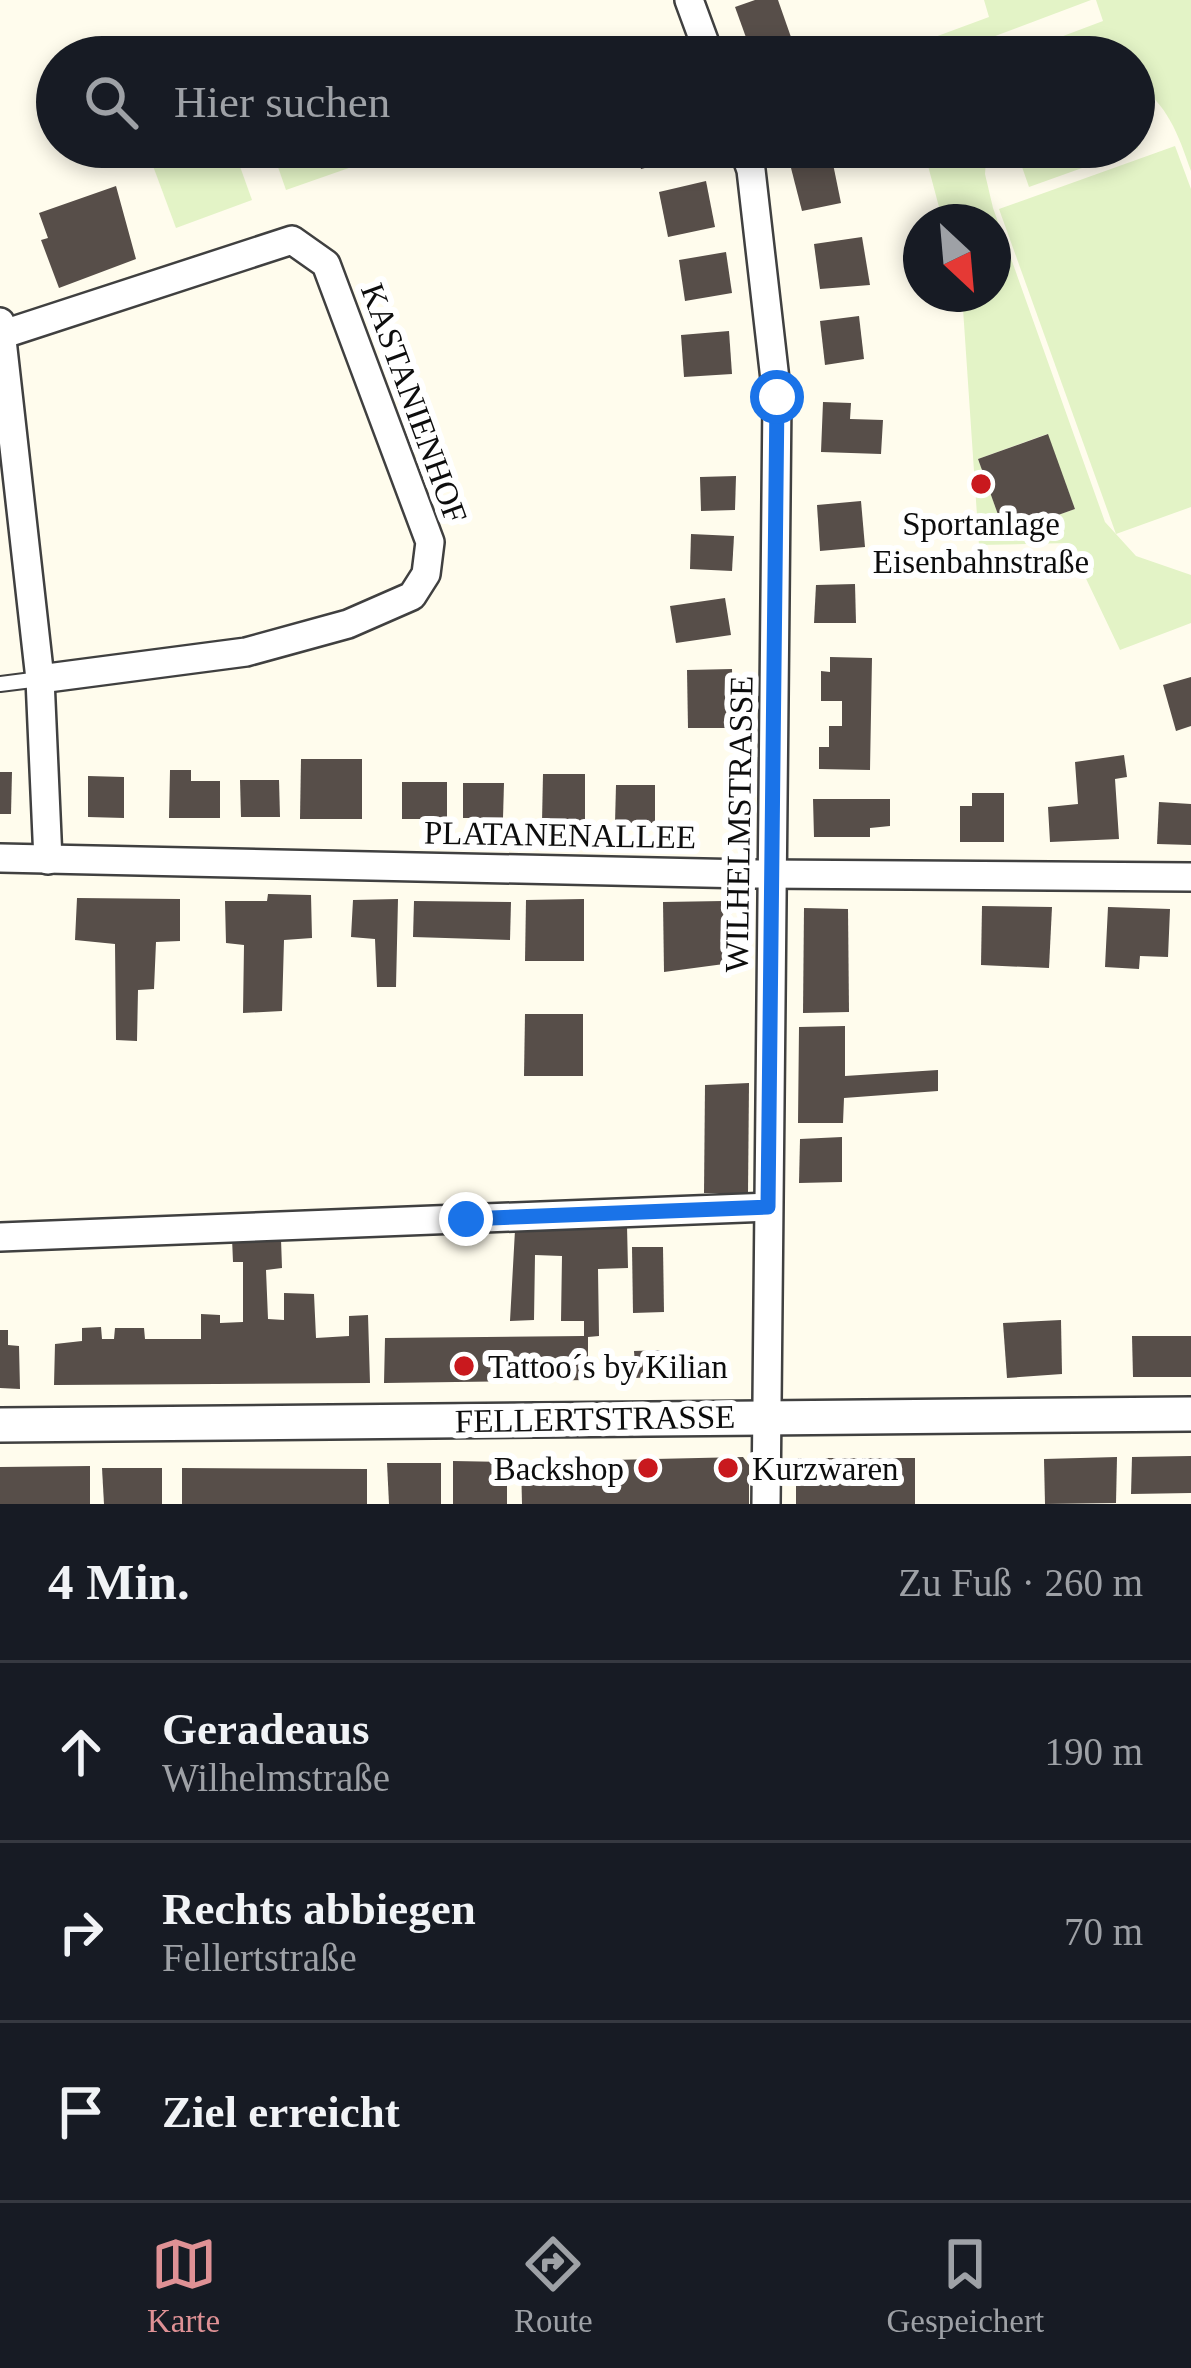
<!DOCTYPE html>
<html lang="de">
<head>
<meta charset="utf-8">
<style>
  :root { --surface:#171b24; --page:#20242c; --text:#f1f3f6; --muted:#9ea1a6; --line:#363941; --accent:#df9195 }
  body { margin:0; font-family:"Times New Roman",serif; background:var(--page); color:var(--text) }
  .compass { position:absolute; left:903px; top:204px; width:108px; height:108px; border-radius:50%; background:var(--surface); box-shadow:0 6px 18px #0003; rotate:154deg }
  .stop { position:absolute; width:36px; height:36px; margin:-27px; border:9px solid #1a73e8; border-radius:50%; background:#fff }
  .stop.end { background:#1a73e8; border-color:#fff; box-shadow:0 3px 12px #0008 }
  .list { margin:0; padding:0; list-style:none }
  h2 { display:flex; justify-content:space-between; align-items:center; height:156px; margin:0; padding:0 48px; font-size:51px }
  h2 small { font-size:39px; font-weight:400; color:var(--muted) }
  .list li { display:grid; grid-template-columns:78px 1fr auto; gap:36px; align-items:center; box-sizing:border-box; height:180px; padding:0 48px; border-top:3px solid var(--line) }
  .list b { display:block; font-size:45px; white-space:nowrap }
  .list p { margin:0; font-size:39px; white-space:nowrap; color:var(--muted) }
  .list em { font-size:39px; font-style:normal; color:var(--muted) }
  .icon { flex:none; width:66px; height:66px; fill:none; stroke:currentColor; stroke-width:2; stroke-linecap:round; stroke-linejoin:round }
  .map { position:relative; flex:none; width:1191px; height:1504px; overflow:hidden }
  .search { position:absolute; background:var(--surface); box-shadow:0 6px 18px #0003; left:36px; right:36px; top:36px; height:132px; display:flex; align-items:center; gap:30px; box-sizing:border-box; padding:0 42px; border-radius:66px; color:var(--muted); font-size:45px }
  .sheet { height:696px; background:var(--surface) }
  nav { display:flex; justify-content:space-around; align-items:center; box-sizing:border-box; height:168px; border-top:3px solid var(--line); background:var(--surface); font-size:33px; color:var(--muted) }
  nav a { display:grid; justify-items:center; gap:6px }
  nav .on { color:var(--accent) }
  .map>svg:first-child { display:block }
  .pitch { fill:#e3f3c6; fill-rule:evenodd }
  .building { fill:#574e49 }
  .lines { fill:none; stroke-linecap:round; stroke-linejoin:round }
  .service-casing { stroke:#404040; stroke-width:18 }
  .minor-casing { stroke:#404040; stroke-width:32 }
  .tertiary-casing { stroke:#404040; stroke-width:38 }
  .service { stroke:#fff; stroke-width:14 }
  .minor { stroke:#fff; stroke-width:27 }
  .tertiary { stroke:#fff; stroke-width:33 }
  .route { stroke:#1a73e8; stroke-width:15 }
  .poi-dot { fill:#c9191e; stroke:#fff; stroke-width:4.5 }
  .labels { text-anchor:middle; stroke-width:12; stroke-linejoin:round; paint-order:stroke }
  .street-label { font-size:33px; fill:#0d0d0d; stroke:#fff }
  .poi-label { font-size:33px; fill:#0d0d0d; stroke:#fff; text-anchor:start }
</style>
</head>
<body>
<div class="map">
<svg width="1191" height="1504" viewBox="0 0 1191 1504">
  <rect width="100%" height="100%" fill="#fffced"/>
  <!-- pitch -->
  <g class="pitch">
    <path d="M 984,0 L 1091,0 L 966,47 L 969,57 L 899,57 L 897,51 L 989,17 Z"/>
    <path d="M 1096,0 L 1191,0 L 1191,171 C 1178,134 1168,104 1134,82 L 1134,57 L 1007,57 L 1103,21 Z"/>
    <path d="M 1134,137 L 1138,148 L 1029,187 L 1015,147 L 1134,147 Z"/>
    <path d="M 1175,146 L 1191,189 L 1191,507 L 1116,534 L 999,209 Z"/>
    <path d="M 146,147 L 233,147 L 252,200 L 176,228 Z"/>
    <path d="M 271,147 L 361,147 L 366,162 L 286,190 Z"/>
    <path d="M 923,147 L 987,147 L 985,174 L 993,208 L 1105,522 L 1136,556 L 1191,575 L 1191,623 L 1120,650 L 1069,543 L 979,545 L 962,294 L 993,294 L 993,222 L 943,222 ZM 1047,434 L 1075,509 L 1005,534 L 978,459 Z"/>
  </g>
  <!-- building -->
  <g class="building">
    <path d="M 755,0 L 778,0 L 792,40 L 752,54 L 735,7 Z"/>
    <path d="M 662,39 L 668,57 L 612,57 L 612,56 Z"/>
    <path d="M 635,147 L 700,147 L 701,153 L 641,169 Z"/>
    <path d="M 832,159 L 841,203 L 802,211 L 791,168 Z"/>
    <path d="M 706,181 L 715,227 L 668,237 L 659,192 Z"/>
    <path d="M 116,186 L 136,259 L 59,288 L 41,240 L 48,238 L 39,213 Z"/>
    <path d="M 862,237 L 870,285 L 820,289 L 814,244 Z"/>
    <path d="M 726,252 L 732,293 L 685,301 L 679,260 Z"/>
    <path d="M 859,316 L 864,359 L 825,365 L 820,321 Z"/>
    <path d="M 729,331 L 732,374 L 684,377 L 681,335 Z"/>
    <path d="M 823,402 L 851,403 L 850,419 L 883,420 L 881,454 L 821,452 Z"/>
    <path d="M 1048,434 L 1075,509 L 1005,534 L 978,459 Z"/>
    <path d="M 736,476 L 735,510 L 701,511 L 700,477 Z"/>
    <path d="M 861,501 L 865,547 L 820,551 L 817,505 Z"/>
    <path d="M 691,534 L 734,536 L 732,571 L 690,569 Z"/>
    <path d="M 855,584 L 856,623 L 814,623 L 816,585 Z"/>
    <path d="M 725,598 L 731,635 L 676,643 L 670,606 Z"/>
    <path d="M 830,657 L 872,658 L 870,770 L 819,769 L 819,747 L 829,747 L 829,726 L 842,726 L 842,701 L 821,701 L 821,671 L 830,672 Z"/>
    <path d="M 732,669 L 733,728 L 688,728 L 687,670 Z"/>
    <path d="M 1191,677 L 1191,726 L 1176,731 L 1163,685 Z"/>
    <path d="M 1124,755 L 1127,777 L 1115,779 L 1119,839 L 1050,842 L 1048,807 L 1078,804 L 1075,762 Z"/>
    <path d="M 301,759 L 362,759 L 362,819 L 300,819 Z"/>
    <path d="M 170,770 L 191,770 L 191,781 L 220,781 L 220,818 L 169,818 Z"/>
    <path d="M 0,772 L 12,772 L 11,814 L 0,814 Z"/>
    <path d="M 543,774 L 585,774 L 585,822 L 542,822 Z"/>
    <path d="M 88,776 L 124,777 L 124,818 L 88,817 Z"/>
    <path d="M 240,780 L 279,780 L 280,817 L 241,817 Z"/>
    <rect x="402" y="782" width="45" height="37"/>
    <path d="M 463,783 L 504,783 L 503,818 L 463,818 Z"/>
    <path d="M 616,785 L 655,785 L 655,823 L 615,823 Z"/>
    <path d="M 972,793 L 1004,793 L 1004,842 L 960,842 L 960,806 L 972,806 Z"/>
    <path d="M 813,799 L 890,799 L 890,826 L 870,828 L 870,837 L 814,837 Z"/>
    <path d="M 1159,802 L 1191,804 L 1191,845 L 1157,844 Z"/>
    <path d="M 268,894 L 311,895 L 312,938 L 284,940 L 282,1011 L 243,1013 L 244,945 L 226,943 L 225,901 L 267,901 Z"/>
    <path d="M 77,898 L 180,899 L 180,941 L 156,942 L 154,989 L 138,990 L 137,1041 L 116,1040 L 115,944 L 75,940 Z"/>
    <path d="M 398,899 L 396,987 L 377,987 L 375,939 L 351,937 L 353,900 Z"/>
    <path d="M 584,899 L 584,961 L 525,961 L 526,900 Z"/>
    <path d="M 414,901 L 511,902 L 510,940 L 413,937 Z"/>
    <path d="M 723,901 L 724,964 L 664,972 L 663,902 Z"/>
    <path d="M 982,906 L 1052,907 L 1049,968 L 981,965 Z"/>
    <path d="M 1108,907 L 1170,909 L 1168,957 L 1140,956 L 1139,969 L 1105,967 Z"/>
    <path d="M 804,908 L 848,909 L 849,1012 L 803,1013 Z"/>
    <path d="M 525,1014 L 583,1014 L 583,1076 L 524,1076 Z"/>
    <path d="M 845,1026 L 845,1076 L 938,1070 L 938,1091 L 844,1098 L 843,1123 L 798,1123 L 799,1027 Z"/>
    <path d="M 749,1083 L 748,1193 L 704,1193 L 705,1085 Z"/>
    <path d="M 842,1137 L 842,1182 L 799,1183 L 800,1139 Z"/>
    <path d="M 627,1226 L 628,1268 L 598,1269 L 599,1336 L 588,1337 L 588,1380 L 384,1383 L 385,1338 L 584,1336 L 584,1321 L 561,1321 L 562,1256 L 535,1255 L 534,1320 L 510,1321 L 515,1230 Z"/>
    <path d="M 232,1238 L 281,1239 L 282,1268 L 266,1270 L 268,1319 L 284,1320 L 284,1293 L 314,1294 L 316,1338 L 349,1336 L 349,1316 L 368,1315 L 370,1383 L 54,1385 L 55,1344 L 82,1341 L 82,1328 L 101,1327 L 102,1339 L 114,1339 L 115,1328 L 144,1328 L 145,1339 L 201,1339 L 201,1314 L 220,1315 L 220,1323 L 243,1322 L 243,1262 L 233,1262 Z"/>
    <path d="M 632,1247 L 663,1247 L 664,1312 L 633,1313 Z"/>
    <path d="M 1061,1320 L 1062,1374 L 1007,1378 L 1003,1323 Z"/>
    <path d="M 0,1330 L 8,1330 L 8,1345 L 19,1346 L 20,1389 L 0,1388 Z"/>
    <path d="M 1132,1336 L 1191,1336 L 1191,1377 L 1133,1377 Z"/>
    <path d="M 663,1350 L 663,1376 L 636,1378 L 634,1351 Z"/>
    <path d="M 1191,1456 L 1191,1493 L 1131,1494 L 1132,1457 Z"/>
    <path d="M 743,1457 L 749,1465 L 749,1504 L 522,1504 L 521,1462 Z"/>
    <path d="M 1117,1457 L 1116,1503 L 1045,1504 L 1044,1459 Z"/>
    <rect x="796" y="1458" width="119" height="46"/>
    <path d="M 453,1461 L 507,1462 L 507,1504 L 453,1504 Z"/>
    <path d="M 387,1463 L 441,1463 L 441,1504 L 389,1504 Z"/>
    <path d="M 90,1466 L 90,1504 L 0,1504 L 0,1467 Z"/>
    <path d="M 102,1468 L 162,1468 L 162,1504 L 104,1504 Z"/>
    <path d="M 182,1468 L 367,1469 L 367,1504 L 182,1504 Z"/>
  </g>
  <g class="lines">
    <defs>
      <path id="service" d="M 0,684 L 40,679"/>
      <g id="minor">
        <path d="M 689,0 L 710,57"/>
        <path d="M 743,147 L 751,170 L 777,397 L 766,1504"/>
        <path d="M 0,322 L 40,679 L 48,860"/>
        <path d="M 4,334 L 292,240 L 326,264 L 430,542 L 426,574 L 412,596 L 348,624 L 246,652 L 40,679"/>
        <path d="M 0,858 L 749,874 L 1191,877"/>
        <path d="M 0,1237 L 768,1207"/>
      </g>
      <path id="tertiary" d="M 0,1425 L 1191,1414"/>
    </defs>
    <!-- service casing -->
    <use href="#service" class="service-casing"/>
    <!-- minor casing -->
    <use href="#minor" class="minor-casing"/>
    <!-- tertiary casing -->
    <use href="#tertiary" class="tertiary-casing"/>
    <!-- service -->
    <use href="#service" class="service"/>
    <!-- minor -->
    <use href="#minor" class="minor"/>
    <!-- tertiary -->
    <use href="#tertiary" class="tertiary"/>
  </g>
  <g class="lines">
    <!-- route -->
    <path class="route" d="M 466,1219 L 768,1207 L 777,397"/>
  </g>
  <!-- markers -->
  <g class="poi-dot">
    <circle cx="981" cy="484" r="12"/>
    <circle cx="464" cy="1366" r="12"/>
    <circle cx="648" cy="1468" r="12"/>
    <circle cx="728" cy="1468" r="12"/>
  </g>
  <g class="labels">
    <!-- street labels -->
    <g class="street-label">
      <text transform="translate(415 403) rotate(70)" y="12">KASTANIENHOF</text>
      <text transform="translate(738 824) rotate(-89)" y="12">WILHELMSTRASSE</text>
      <text transform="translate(560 834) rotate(1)" y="12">PLATANENALLEE</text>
      <text transform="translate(595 1418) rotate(-1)" y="12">FELLERTSTRASSE</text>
    </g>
    <!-- poi labels -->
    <g class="poi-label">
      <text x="981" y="535" text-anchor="middle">Sportanlage<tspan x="981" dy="38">Eisenbahnstraße</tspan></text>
      <text x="488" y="1378">Tattoo´s by Kilian</text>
      <text x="624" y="1480" text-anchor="end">Backshop</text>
      <text x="752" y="1480">Kurzwaren</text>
    </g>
  </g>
</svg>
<svg class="compass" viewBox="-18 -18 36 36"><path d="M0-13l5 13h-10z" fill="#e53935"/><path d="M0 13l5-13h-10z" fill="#9ea1a6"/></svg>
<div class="stop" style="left:777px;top:397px"></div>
<div class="stop end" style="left:466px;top:1219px"></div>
<div class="search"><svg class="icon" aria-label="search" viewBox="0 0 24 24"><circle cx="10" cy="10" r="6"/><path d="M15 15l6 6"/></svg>Hier suchen</div>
</div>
<section class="sheet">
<h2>4 Min.<small>Zu Fuß · 260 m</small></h2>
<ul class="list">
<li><svg class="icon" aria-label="ahead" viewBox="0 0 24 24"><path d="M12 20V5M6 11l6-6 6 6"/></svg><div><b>Geradeaus</b><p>Wilhelmstraße</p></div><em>190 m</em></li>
<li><svg class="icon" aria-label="right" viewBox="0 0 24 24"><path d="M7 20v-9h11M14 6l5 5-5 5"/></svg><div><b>Rechts abbiegen</b><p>Fellertstraße</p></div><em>70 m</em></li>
<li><svg class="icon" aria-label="arrive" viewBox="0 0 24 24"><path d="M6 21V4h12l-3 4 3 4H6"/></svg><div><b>Ziel erreicht</b></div></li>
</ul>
</section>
<nav>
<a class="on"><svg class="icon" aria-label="map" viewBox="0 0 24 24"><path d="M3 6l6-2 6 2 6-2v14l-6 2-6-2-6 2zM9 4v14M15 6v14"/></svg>Karte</a>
<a><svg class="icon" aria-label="directions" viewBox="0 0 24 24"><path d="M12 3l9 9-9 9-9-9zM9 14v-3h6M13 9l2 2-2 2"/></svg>Route</a>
<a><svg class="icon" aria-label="saved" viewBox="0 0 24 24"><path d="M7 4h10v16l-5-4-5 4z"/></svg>Gespeichert</a>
</nav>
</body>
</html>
